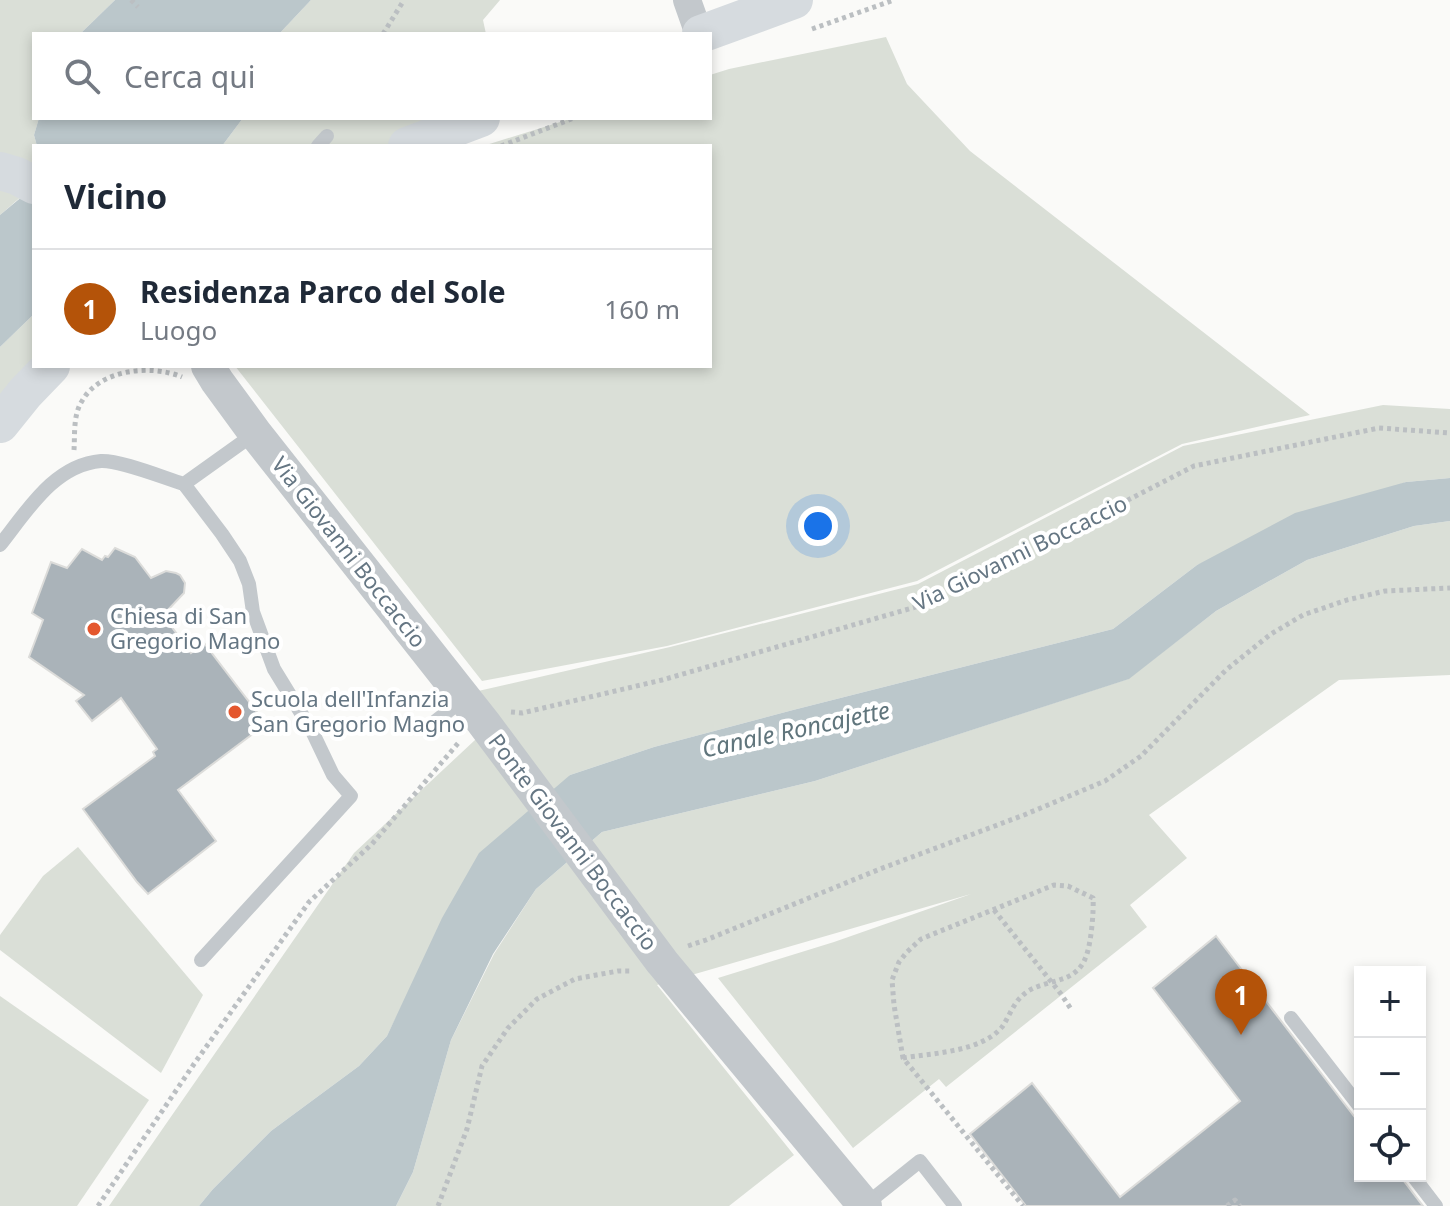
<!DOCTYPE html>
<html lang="it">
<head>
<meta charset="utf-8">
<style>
  :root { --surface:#fff; --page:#f2f2f3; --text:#1f2937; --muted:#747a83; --line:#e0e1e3; --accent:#b45309 }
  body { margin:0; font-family:"Noto Sans",sans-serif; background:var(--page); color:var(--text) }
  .controls { position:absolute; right:24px; bottom:24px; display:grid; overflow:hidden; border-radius:0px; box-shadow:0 4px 12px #0003 }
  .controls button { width:72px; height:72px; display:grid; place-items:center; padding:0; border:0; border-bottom:2px solid var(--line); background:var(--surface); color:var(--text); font:40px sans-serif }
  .you { position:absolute; left:818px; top:526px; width:28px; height:28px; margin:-20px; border:6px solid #fff; border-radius:50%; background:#1a73e8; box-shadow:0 0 0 12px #1a73e833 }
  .badge { display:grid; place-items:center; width:52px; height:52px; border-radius:50%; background:var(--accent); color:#fff; font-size:26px; font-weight:700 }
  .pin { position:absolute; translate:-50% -66px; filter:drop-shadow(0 2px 4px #0008) }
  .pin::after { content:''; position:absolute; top:42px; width:28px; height:24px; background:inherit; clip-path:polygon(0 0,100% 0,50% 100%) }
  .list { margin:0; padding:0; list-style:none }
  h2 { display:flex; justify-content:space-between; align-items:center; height:104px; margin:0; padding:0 32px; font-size:34px }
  h2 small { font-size:26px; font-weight:400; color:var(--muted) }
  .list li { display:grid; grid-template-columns:52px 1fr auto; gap:24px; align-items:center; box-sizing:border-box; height:120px; padding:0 32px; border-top:2px solid var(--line) }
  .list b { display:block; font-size:30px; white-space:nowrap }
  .list p { margin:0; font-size:26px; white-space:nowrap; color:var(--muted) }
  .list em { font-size:26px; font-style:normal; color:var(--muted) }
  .icon { flex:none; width:44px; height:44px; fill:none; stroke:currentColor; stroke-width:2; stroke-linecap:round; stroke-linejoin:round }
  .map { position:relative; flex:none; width:1450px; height:1206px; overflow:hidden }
  .search { position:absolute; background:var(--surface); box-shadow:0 4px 12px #0003; left:32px; top:32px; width:680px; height:88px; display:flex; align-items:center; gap:20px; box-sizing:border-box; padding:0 28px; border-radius:0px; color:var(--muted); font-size:30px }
  .panel { position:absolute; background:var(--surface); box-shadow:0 4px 12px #0003; left:32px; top:144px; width:680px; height:224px; border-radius:0px }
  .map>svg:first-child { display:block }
  .green { fill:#dadfd7 }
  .water { fill:#bbc7cb }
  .building { fill:#aab3b9; stroke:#dcdcda; stroke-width:2 }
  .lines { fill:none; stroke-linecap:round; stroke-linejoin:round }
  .path { stroke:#bbbfc2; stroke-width:5; stroke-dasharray:4 4; stroke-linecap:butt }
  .service { stroke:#c3c8cc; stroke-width:14 }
  .minor { stroke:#c3c8cc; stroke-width:28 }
  .tertiary { stroke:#c3c8cc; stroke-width:34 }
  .secondary { stroke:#d6dbdf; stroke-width:38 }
  .poi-dot { fill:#e4572e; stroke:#fff; stroke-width:3 }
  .labels { text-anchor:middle; stroke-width:8; stroke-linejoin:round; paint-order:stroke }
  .street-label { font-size:22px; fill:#657683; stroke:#fff }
  .poi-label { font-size:22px; fill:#657683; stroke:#fff; text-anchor:start }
  .water-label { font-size:24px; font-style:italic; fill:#60757c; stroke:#fff }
</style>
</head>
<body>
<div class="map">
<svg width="1450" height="1206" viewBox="0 0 1450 1206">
  <rect width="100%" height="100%" fill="#fafaf8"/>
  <!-- green -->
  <g class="green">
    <path d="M 0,0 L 115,0 L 80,34 L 34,34 L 34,118 L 39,118 L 34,135 L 37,146 L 34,146 L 34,203 L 23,195 L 0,215 Z"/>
    <path d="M 311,0 L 500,0 L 483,20 L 486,34 L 279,34 Z"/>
    <path d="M 886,37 L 907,84 L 970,151 L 1310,415 L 1182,444 L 917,581 L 667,646 L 482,681 L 235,366 L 710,366 L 710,146 L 483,146 L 573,118 L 710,118 L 710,75 L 729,69 Z"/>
    <path d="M 243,118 L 500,118 L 393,146 L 222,146 Z"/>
    <path d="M 34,314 L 34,365 L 0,407 L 0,347 Z"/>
    <path d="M 1383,405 L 1450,409 L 1450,478 L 1406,482 L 1197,565 L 1113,629 L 793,710 L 654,747 L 570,775 L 413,983 L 387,1036 L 359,1066 L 271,1131 L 213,1189 L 199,1206 L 109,1206 L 354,853 L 490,726 L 465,694 L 670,647 L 918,584 L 1183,446 Z"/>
    <path d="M 1450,521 L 1450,675 L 1339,680 L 1149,815 L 1187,858 L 1130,905 L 1147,927 L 946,1087 L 939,1079 L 853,1148 L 718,978 L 834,942 L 971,894 L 657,985 L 794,1155 L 729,1206 L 396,1206 L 413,1172 L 451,1040 L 494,954 L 536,889 L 602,832 L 815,781 L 1128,679 L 1216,611 L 1307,560 L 1414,526 Z"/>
    <path d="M 78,847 L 203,995 L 161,1073 L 0,950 L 0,935 L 43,876 Z"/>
    <path d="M 0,996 L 149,1100 L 77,1206 L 0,1206 Z"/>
  </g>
  <!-- water -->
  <g class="water">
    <path d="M 115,0 L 311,0 L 279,34 L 80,34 Z"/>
    <path d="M 39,118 L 243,118 L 222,146 L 37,146 L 34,135 Z"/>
    <path d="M 24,195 L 34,203 L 34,314 L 0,347 L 0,215 Z"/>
    <path d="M 1450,478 L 1450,521 L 1414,526 L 1307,560 L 1216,611 L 1129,679 L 815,781 L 602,832 L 536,889 L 493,954 L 451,1040 L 413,1172 L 396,1206 L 199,1206 L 213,1189 L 271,1131 L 359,1066 L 387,1036 L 442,918 L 479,853 L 570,775 L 654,747 L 793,710 L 1113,629 L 1197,565 L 1295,513 L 1406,482 Z"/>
  </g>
  <!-- building -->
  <g class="building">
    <path d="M 115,548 L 135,557 L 151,578 L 166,571 L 176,573 L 180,575 L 185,583 L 184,593 L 163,615 L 191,653 L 204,643 L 266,724 L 178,790 L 216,841 L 148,894 L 137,882 L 83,809 L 155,756 L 153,752 L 157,749 L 121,698 L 92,721 L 76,701 L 84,695 L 29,657 L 43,620 L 32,613 L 51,562 L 67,568 L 82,549 L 102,560 L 105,556 L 108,557 Z"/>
    <path d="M 1216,936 L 1360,1124 L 1360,1176 L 1400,1176 L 1423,1206 L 1026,1206 L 970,1134 L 1032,1083 L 1120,1197 L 1240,1101 L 1153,988 Z"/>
  </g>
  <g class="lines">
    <!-- path -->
    <g class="path">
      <path d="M 131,0 L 138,7"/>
      <path d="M 812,29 L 894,0"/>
      <path d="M 383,34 L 404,0"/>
      <path d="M 501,146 L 574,118"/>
      <path d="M 74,450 C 75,434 73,415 82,401 C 100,369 151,364 182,377"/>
      <path d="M 511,712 L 522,713 L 662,680 L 926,604 L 1194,466 L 1379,428 L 1450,433"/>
      <path d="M 994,910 L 1061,994 L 1071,1009"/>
      <path d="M 688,946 L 706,940 L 880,869 L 1024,815 L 1105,781 L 1141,756 L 1226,670 L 1271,634 L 1303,615 L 1347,600 L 1385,591 L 1450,588"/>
      <path d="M 903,1058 C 933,1053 981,1052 1002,1027 C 1009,1017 1013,1004 1022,996 C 1033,985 1049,984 1062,979 C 1072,976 1081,969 1085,959 C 1091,947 1094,911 1093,898 L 1068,886 L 1054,885 L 921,939 L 907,952 L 899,962 L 892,980 L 894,1005 L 903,1058 L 1023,1206"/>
      <path d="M 98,1206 L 194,1064 L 309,902 L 372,844 L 460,741"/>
      <path d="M 438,1206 L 467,1129 L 482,1066 L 508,1028 L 537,999 L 575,979 L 618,971 L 630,971"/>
      <path d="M 1227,1206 L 1235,1200 L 1240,1206"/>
    </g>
    <!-- service -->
    <g class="service">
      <path d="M 318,146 L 327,136"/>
      <path d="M 184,484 L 222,534 L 240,561 L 249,584 L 253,612 L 274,669 L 312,731 L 333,775 L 351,796 L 201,960"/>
      <path d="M 0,545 C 27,511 54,465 101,461 C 120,460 164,478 184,484 L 254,434"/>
      <path d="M 428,727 L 465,698"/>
      <path d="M 1291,1018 L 1360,1107"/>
      <path d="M 1413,1176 L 1436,1206"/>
      <path d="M 865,1205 L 920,1161 L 955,1206"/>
    </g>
    <!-- minor -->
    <path class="minor" d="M 687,0 L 699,34"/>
    <!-- tertiary -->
    <path class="tertiary" d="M 208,366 L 217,381 L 255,433 L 483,722 L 662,962 L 865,1206"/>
    <!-- secondary -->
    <g class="secondary">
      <path d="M 701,34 L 794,0"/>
      <path d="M 407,146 L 481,118"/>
      <path d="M 0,171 L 17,176 L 34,185"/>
      <path d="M 0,424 L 25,393 L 51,366"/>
    </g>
  </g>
  <!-- markers -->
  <g class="poi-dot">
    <circle cx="94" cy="629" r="8"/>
    <circle cx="235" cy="712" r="8"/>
  </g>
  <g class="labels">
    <!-- street labels -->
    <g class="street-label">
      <text transform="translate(349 552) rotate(52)" y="8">Via Giovanni Boccaccio</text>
      <text transform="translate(1020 553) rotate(-26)" y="8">Via Giovanni Boccaccio</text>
      <text transform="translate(573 842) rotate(53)" y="8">Ponte Giovanni Boccaccio</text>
    </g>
    <!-- poi labels -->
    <g class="poi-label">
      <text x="110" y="624">Chiesa di San<tspan x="110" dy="25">Gregorio Magno</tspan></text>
      <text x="251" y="707">Scuola dell'Infanzia<tspan x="251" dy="25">San Gregorio Magno</tspan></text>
    </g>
    <!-- water labels -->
    <g class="water-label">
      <text transform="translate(796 730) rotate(-12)" y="8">Canale Roncajette</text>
    </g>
  </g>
</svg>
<div class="controls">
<button>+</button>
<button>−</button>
<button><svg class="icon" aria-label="locate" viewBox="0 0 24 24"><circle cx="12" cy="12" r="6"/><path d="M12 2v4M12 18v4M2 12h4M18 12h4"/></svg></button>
</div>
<div class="you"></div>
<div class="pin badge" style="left:1241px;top:1035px">1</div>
<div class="search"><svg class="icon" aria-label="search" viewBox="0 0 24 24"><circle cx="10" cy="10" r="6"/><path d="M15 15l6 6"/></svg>Cerca qui</div>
<section class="panel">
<h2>Vicino<small></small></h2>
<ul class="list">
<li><span class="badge">1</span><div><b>Residenza Parco del Sole</b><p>Luogo</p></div><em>160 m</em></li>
</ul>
</section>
</div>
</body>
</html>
